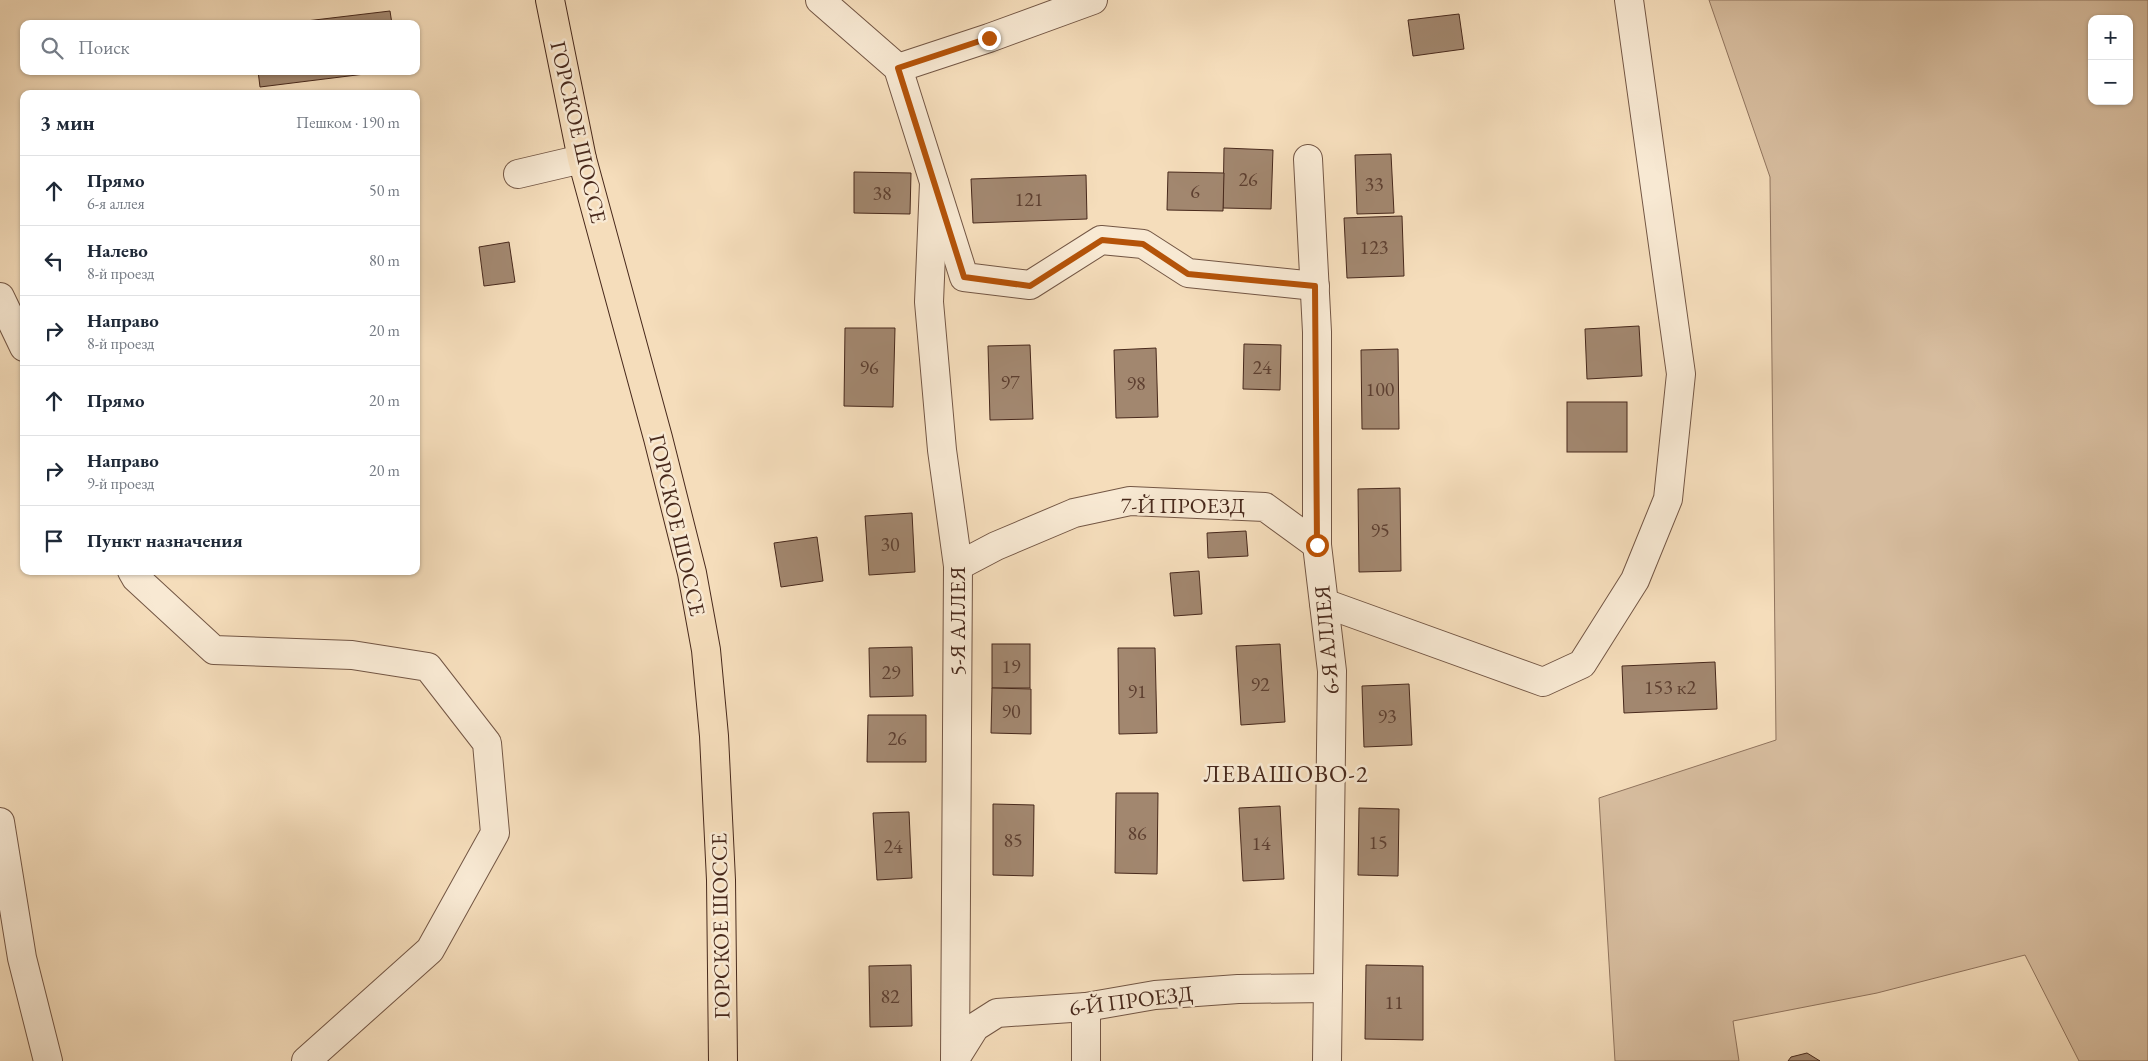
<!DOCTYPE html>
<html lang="ru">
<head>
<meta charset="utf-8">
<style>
  :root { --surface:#fff; --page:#f2f2f3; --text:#1f2937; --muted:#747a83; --line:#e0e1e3 }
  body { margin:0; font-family:"EB Garamond",serif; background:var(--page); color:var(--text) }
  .controls { position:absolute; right:15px; top:15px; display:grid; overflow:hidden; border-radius:10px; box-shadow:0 1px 4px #0004 }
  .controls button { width:45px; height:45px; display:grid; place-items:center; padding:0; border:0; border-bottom:1px solid var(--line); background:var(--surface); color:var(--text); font:25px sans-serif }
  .stop { position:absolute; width:15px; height:15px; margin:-11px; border:4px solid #b45309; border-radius:50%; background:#fff }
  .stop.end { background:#b45309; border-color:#fff; box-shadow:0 1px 5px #0008 }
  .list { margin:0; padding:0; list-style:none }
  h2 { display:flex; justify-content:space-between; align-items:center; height:65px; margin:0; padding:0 20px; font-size:21px }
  h2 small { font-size:16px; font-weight:400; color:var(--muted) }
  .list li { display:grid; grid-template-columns:32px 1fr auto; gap:15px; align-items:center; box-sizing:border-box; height:70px; padding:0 20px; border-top:1px solid var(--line) }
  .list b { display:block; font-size:19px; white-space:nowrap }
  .list p { margin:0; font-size:16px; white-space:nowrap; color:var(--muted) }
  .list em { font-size:16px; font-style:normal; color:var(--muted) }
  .icon { flex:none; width:28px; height:28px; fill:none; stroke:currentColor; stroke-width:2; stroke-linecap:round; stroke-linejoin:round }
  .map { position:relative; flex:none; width:2148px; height:1061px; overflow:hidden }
  .search { position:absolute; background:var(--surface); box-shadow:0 1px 4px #0004; left:20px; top:20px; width:400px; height:55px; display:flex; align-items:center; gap:12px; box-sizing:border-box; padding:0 18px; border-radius:10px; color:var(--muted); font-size:19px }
  .panel { position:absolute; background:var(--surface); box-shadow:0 1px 4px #0004; left:20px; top:90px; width:400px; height:485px; border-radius:10px }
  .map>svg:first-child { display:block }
  .green { fill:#d8bea0; stroke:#90745e; fill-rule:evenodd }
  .building { fill:#a2876f; stroke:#48291c }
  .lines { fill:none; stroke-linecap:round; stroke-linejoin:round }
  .minor-casing { stroke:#735644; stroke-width:30 }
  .major-casing { stroke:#48291c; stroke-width:30 }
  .minor { stroke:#f8e9d3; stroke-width:28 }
  .major { stroke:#f5ddbb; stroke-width:28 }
  .route { stroke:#b45309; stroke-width:6 }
  .labels { text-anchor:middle; stroke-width:5; stroke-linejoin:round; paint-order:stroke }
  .number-label { font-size:20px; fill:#5e4031 }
  .street-label { font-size:22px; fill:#48291c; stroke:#f8e9d3 }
  .neighbourhood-label { font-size:24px; letter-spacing:1px; fill:#48291c; stroke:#f8e9d3 }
</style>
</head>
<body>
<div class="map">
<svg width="2148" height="1061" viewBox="0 0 2148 1061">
  <rect width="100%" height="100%" fill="#f5ddbb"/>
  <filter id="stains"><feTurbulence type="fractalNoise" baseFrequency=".004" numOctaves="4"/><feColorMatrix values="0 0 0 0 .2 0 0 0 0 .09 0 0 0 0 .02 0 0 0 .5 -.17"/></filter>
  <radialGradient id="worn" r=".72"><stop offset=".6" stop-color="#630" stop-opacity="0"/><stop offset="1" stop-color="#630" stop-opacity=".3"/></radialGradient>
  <!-- green -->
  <path class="green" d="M 1709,0 L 2148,0 L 2148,1061 L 2079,1061 L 2025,955 L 1877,993 L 1733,1021 L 1739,1061 L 1615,1061 L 1599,798 L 1776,740 L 1770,177 ZM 2092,19 L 2129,19 L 2129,101 L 2092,101 Z"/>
  <!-- building -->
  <g class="building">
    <path d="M 390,11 L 392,24 L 281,24 Z"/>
    <path d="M 1459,14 L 1464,49 L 1413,56 L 1408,20 Z"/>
    <path d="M 258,71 L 389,71 L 260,87 Z"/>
    <path d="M 1224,148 L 1273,150 L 1271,209 L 1223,208 Z"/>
    <path d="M 1391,154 L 1394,213 L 1357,214 L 1355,155 Z"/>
    <path d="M 854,172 L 911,173 L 910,214 L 854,213 Z"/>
    <path d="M 1168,172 L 1224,173 L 1223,211 L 1167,210 Z"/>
    <path d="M 1086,175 L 1087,219 L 973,223 L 971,179 Z"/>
    <path d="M 1402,216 L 1404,276 L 1347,278 L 1344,218 Z"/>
    <path d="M 509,242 L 515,282 L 484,286 L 479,247 Z"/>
    <path d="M 1639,326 L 1642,376 L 1587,379 L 1585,329 Z"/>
    <path d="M 845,328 L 895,328 L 893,407 L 844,406 Z"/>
    <path d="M 1244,344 L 1281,345 L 1280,390 L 1243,389 Z"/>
    <path d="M 1030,345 L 1033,419 L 990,420 L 988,346 Z"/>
    <path d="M 1156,348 L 1158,417 L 1116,418 L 1114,350 Z"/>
    <path d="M 1398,349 L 1399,429 L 1362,429 L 1361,350 Z"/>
    <rect x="1567" y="402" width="60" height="50"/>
    <path d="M 1400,488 L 1401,571 L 1359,572 L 1358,489 Z"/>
    <path d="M 912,513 L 915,572 L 869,575 L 865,516 Z"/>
    <path d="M 1246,531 L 1248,556 L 1208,558 L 1207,533 Z"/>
    <path d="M 817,537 L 823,581 L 781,587 L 774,543 Z"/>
    <path d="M 1199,571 L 1202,614 L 1174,616 L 1170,573 Z"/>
    <rect x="992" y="644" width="38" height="44"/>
    <path d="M 1280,644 L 1285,722 L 1241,725 L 1236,646 Z"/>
    <path d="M 912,647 L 913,696 L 870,697 L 869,648 Z"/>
    <path d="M 1118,648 L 1155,648 L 1157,733 L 1119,734 Z"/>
    <path d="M 1715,662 L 1717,709 L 1624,713 L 1622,666 Z"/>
    <path d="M 1409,684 L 1412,745 L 1364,747 L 1362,686 Z"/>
    <path d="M 992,688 L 1031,689 L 1031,734 L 991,733 Z"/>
    <path d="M 868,715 L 926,715 L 926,762 L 867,762 Z"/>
    <path d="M 1116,793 L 1158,793 L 1157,874 L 1115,873 Z"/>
    <path d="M 993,804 L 1034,805 L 1033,876 L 993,875 Z"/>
    <path d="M 1280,806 L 1284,879 L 1243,881 L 1239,808 Z"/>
    <path d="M 1359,808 L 1399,809 L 1398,876 L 1358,875 Z"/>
    <path d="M 909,812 L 912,878 L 877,880 L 873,813 Z"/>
    <path d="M 911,965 L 912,1026 L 870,1027 L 869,966 Z"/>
    <path d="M 1366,965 L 1423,966 L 1423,1040 L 1365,1039 Z"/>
    <path d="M 1807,1053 L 1820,1061 L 1788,1061 L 1791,1057 Z"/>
  </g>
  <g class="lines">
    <defs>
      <g id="minor">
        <path d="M 820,0 L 898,68 L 964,277 L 1030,285 L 1101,240 L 1143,244 L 1188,273 L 1315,286"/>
        <path d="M 898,68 L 989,38 L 1093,0"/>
        <path d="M 1308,159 L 1317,332 L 1317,545 L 1332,671 L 1327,1061"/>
        <path d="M 518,174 L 582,159"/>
        <path d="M 934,183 L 929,302 L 942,450 L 958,566 L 955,1061"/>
        <path d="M 0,297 L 24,347"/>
        <path d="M 958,566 L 996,546 L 1074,513 L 1130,501 L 1265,507 L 1317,545"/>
        <path d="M 132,571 L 136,578 L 214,650 L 352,655 L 428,667 L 487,743 L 495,833 L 430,950 L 306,1061"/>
        <path d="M 1324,603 L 1543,682 L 1582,664 L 1635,580 L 1668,499 L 1681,374 L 1629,0"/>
        <path d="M 0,822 L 22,958 L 48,1061"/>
        <path d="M 955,1059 L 975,1027 L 997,1013 L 1086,1007 L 1155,995 L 1238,989 L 1328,988"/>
        <path d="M 1086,1061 L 1086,1007"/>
      </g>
      <path id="major" d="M 550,0 L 582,159 L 658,438 L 692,573 L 706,650 L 714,736 L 721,880 L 723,1061"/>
    </defs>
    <!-- minor casing -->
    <use href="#minor" class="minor-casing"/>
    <!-- major casing -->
    <use href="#major" class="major-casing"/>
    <!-- minor -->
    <use href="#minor" class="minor"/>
    <!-- major -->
    <use href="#major" class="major"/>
  </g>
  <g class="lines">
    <!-- route -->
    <path class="route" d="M 989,38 L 898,68 L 964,277 L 1030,286 L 1102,240 L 1143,244 L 1188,274 L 1315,286 L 1317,545"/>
  </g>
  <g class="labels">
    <!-- number labels -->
    <g class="number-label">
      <text x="1248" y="186">26</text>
      <text x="1374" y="191">33</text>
      <text x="1195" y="198">6</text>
      <text x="882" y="200">38</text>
      <text x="1029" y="206">121</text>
      <text x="1374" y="254">123</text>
      <text x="869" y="374">96</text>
      <text x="1262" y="374">24</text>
      <text x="1010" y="389">97</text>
      <text x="1136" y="390">98</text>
      <text x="1380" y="396">100</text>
      <text x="1380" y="537">95</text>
      <text x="890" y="551">30</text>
      <text x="1011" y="673">19</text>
      <text x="891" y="679">29</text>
      <text x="1260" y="691">92</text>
      <text x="1670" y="694">153 к2</text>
      <text x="1137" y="698">91</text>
      <text x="1011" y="718">90</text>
      <text x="1387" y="723">93</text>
      <text x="897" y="745">26</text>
      <text x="1137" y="840">86</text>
      <text x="1013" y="847">85</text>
      <text x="1378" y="849">15</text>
      <text x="1261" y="850">14</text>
      <text x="893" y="853">24</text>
      <text x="890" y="1003">82</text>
      <text x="1394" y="1009">11</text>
    </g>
    <!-- street labels -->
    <g class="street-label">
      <text transform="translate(579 132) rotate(77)" y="8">ГОРСКОЕ ШОССЕ</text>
      <text x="1183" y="513">7-Й ПРОЕЗД</text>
      <text transform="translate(678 525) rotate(77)" y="8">ГОРСКОЕ ШОССЕ</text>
      <text transform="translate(957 621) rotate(-90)" y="8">5-Я АЛЛЕЯ</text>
      <text transform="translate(1326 640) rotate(-95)" y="8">6-Я АЛЛЕЯ</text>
      <text transform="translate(720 926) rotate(-91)" y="8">ГОРСКОЕ ШОССЕ</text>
      <text transform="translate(1131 1000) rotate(-7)" y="8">6-Й ПРОЕЗД</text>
    </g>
    <!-- neighbourhood labels -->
    <g class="neighbourhood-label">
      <text x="1286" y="782">ЛЕВАШОВО-2</text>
    </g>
  </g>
  <rect width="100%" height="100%" filter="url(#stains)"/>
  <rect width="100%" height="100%" fill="url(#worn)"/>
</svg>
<div class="controls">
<button>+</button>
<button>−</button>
</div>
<div class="stop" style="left:1317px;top:545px"></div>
<div class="stop end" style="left:989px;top:38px"></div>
<div class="search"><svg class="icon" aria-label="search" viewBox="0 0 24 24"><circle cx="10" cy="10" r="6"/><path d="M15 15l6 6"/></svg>Поиск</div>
<section class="panel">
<h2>3 мин<small>Пешком · 190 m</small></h2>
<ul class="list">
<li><svg class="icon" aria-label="ahead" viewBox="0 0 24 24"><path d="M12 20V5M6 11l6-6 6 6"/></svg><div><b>Прямо</b><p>6-я аллея</p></div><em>50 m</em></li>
<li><svg class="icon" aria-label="left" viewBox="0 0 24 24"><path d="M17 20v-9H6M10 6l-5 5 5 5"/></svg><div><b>Налево</b><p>8-й проезд</p></div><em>80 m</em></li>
<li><svg class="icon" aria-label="right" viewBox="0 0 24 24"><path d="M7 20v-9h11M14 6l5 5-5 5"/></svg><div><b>Направо</b><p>8-й проезд</p></div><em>20 m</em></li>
<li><svg class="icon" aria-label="ahead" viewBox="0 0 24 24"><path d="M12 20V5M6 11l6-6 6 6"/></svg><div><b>Прямо</b></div><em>20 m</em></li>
<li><svg class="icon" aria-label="right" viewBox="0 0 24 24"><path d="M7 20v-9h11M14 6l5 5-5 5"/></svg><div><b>Направо</b><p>9-й проезд</p></div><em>20 m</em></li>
<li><svg class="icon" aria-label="arrive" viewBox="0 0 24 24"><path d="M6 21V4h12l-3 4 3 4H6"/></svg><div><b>Пункт назначения</b></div></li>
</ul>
</section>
</div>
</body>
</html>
